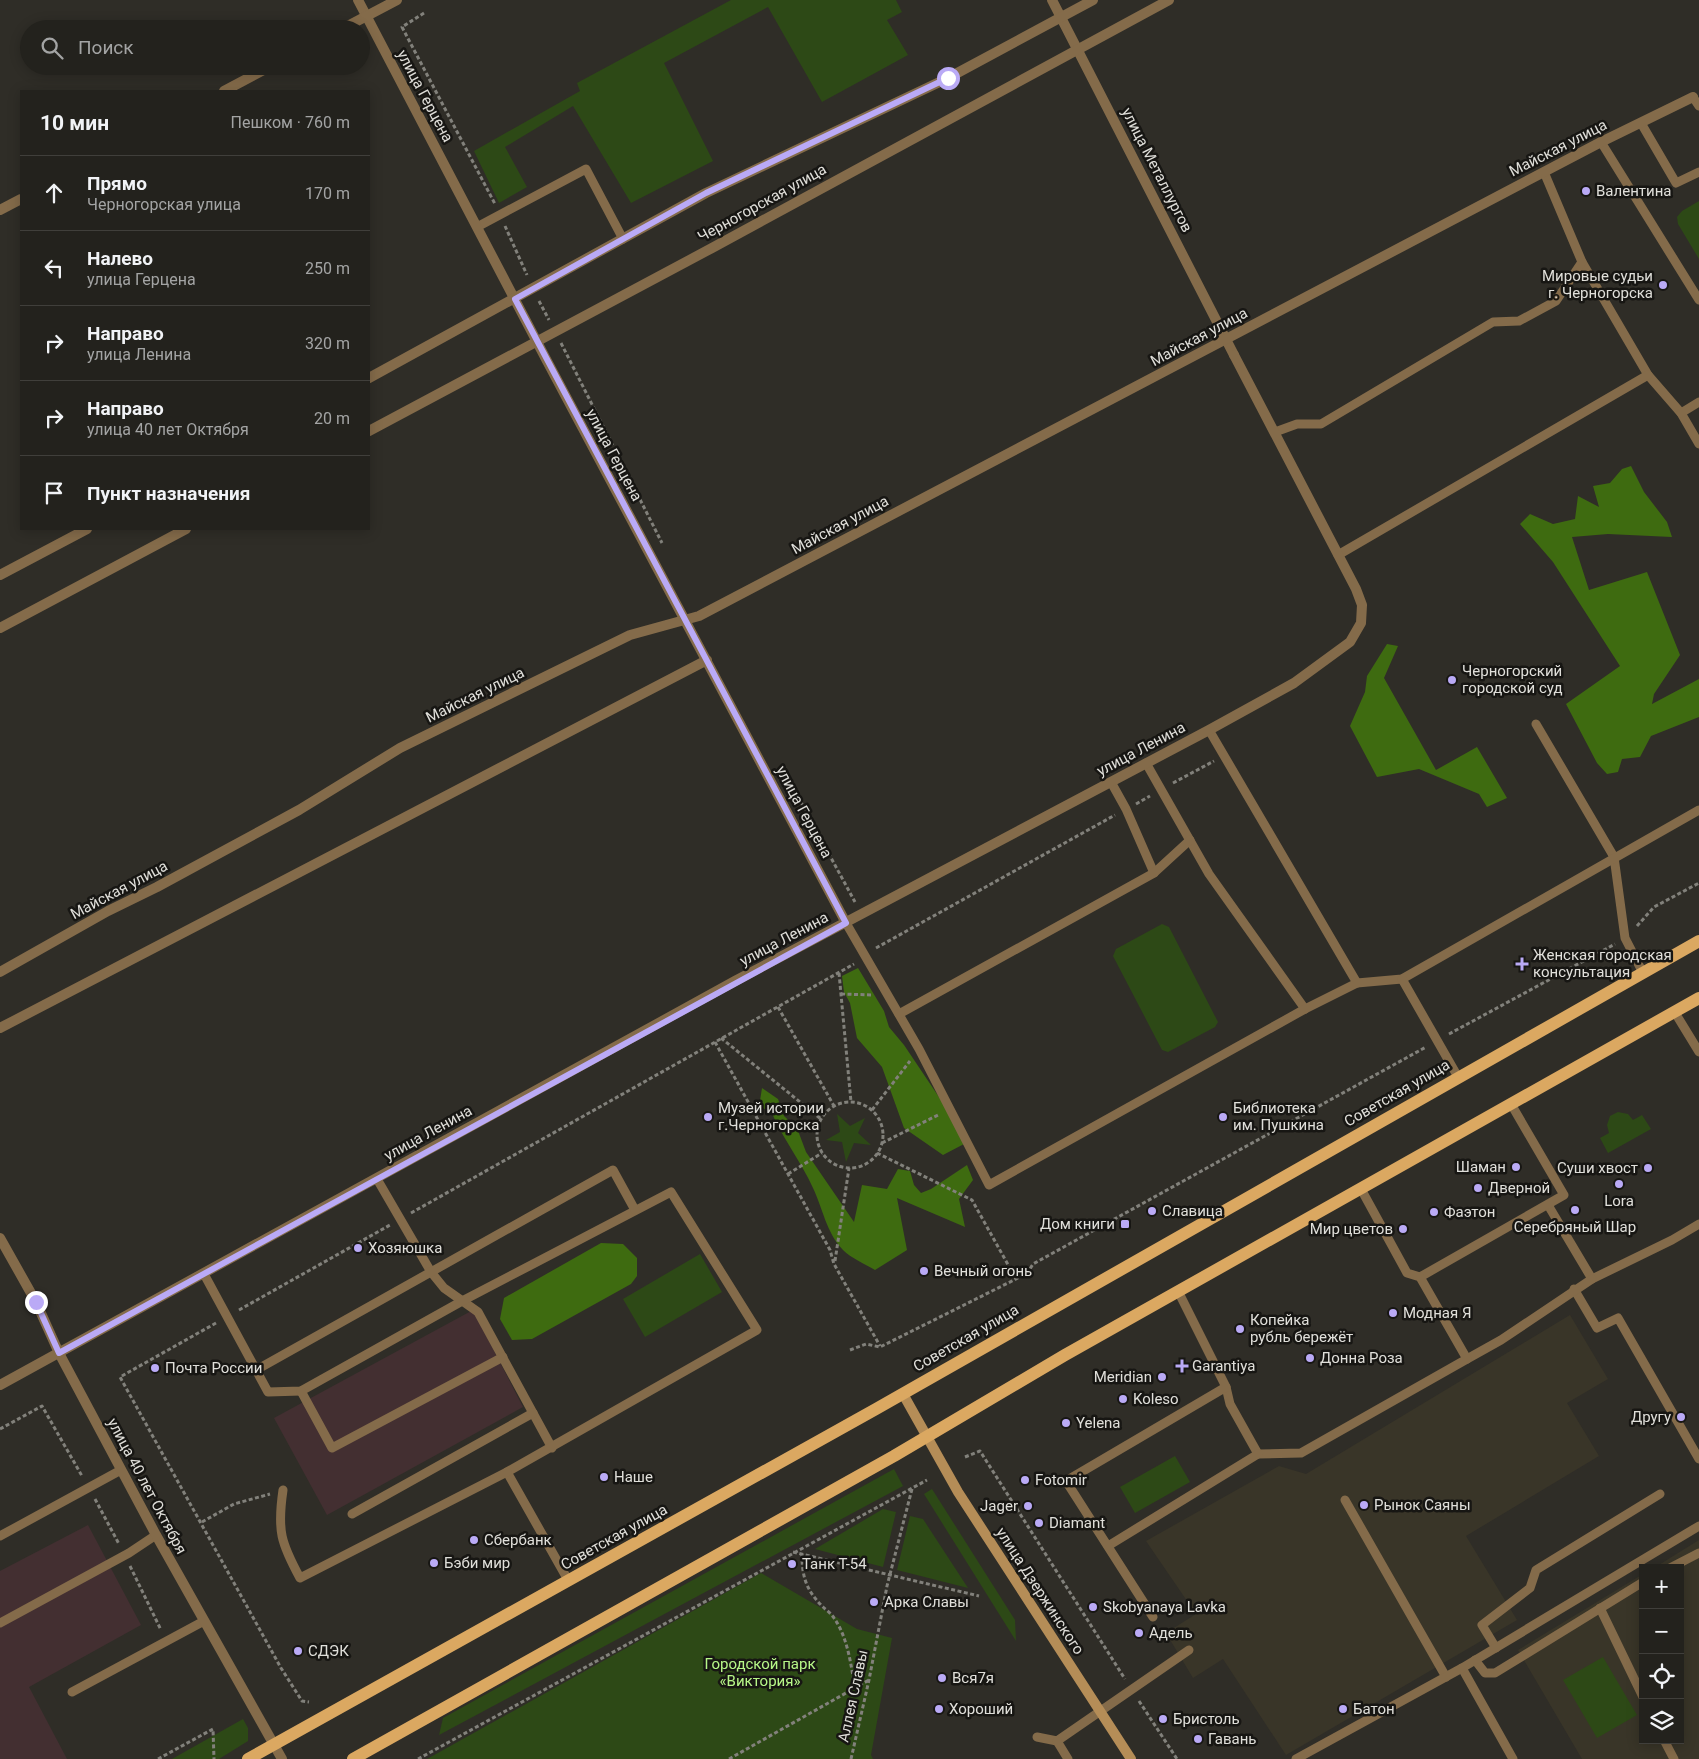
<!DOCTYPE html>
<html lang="ru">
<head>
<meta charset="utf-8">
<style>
  :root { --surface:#23221d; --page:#2f2f2a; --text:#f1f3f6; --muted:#a3a4a4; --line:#403f3b }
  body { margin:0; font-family:Roboto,sans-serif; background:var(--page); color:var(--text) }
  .controls { position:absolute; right:15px; bottom:15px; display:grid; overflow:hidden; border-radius:0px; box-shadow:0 2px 12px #0003 }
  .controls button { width:45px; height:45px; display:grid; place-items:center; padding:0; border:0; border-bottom:1px solid var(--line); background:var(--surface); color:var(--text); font:25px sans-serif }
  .stop { position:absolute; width:15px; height:15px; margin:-11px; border:4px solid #baaaf6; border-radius:50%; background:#fff }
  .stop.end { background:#baaaf6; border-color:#fff; box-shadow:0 1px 5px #0008 }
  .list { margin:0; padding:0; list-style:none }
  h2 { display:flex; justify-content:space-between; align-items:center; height:65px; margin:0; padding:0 20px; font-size:21px }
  h2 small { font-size:16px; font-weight:400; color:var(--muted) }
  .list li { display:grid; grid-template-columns:32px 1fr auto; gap:15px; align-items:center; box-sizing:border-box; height:75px; padding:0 20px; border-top:1px solid var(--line) }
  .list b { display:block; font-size:19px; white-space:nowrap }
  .list p { margin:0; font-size:16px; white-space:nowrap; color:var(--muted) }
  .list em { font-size:16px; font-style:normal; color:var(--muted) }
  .icon { flex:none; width:28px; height:28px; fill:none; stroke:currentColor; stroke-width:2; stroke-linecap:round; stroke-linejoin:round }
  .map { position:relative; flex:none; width:1699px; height:1759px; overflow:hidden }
  .search { position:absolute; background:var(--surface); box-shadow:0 2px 12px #0003; left:20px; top:20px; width:350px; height:55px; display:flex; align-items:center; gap:12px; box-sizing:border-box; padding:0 18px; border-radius:28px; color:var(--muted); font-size:19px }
  .panel { position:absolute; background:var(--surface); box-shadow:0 2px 12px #0003; left:20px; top:90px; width:350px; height:440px; border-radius:0px }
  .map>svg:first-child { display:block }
  .built { fill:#393528 }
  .industrial { fill:#432f31 }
  .green { fill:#2d4916 }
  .forest { fill:#3e6b10 }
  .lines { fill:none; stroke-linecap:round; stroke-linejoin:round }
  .path { stroke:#82817b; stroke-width:3; stroke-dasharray:4 2.5; stroke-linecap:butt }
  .service { stroke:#846b4a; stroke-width:9 }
  .minor { stroke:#846b4a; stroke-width:10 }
  .tertiary { stroke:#846b4a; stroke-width:10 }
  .secondary { stroke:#b58d57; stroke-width:10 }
  .primary { stroke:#dba861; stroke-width:12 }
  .route { stroke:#baaaf6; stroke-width:6 }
  .poi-dot { fill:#baaaf6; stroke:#171613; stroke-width:2 }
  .labels { text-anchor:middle; stroke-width:5; stroke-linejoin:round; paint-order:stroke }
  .street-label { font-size:15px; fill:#e0dfda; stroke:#171613 }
  .poi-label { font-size:15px; fill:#e0dfda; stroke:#171613; text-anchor:start }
  .park-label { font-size:15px; fill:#b7f788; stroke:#171613 }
</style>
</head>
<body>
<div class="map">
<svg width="1699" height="1759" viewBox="0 0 1699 1759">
  <rect width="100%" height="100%" fill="#2f2d27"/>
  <!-- built -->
  <g class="built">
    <path d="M 1570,1315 L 1608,1379 L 1567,1403 L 1599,1456 L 1466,1536 L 1517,1620 L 1286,1755 L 1223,1659 L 1193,1678 L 1166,1633 L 1196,1614 L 1146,1541 L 1279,1466 L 1306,1474 Z"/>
    <path d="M 1699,1540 L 1699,1759 L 1582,1759 L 1518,1650 L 1643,1574 L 1643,1740 L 1680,1740 L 1680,1568 L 1654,1568 Z"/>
  </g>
  <!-- industrial -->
  <g class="industrial">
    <path d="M 473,1310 L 523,1407 L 327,1515 L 274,1418 Z"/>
    <path d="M 88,1525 L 141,1625 L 29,1687 L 67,1759 L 0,1759 L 0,1571 Z"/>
  </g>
  <!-- green -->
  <g class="green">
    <path d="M 731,0 L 896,0 L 902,12 L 887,20 L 908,55 L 822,102 L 768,7 L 664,63 L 713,161 L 631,203 L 573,106 L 505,147 L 527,187 L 499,203 L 474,151 L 580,91 L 577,83 Z"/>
    <path d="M 1699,201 L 1699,259 L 1678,224 L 1677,217 L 1682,211 Z"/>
    <path d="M 1162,924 L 1169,927 L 1218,1022 L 1215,1027 L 1168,1052 L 1162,1050 L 1113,956 L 1116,949 Z"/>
    <path d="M 1618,1112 L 1628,1114 L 1633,1120 L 1642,1115 L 1651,1129 L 1608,1153 L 1600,1138 L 1609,1133 L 1607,1125 L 1610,1116 Z"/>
    <path d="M 837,1114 L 850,1126 L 865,1118 L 858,1133 L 871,1145 L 854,1143 L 846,1162 L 842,1142 L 826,1140 L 840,1132 Z"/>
    <path d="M 700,1254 L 722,1292 L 645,1337 L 623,1299 Z"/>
    <path d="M 1175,1456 L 1190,1482 L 1135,1513 L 1120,1487 Z"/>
    <path d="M 894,1469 L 903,1486 L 439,1735 L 443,1718 Z"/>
    <path d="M 932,1489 L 1015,1620 L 1016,1641 L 924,1494 Z"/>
    <path d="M 883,1509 L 896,1512 L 883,1567 L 815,1549 Z"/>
    <path d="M 910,1516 L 923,1519 L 968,1588 L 897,1570 Z"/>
    <path d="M 761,1573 L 857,1629 L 892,1638 L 871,1755 L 873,1759 L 427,1759 Z"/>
    <path d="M 1603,1657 L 1637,1715 L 1597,1738 L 1563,1680 Z"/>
    <path d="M 243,1719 L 248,1728 L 248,1741 L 219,1759 L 172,1759 Z"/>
  </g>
  <!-- forest -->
  <g class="forest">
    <path d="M 1631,466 L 1644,492 L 1667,522 L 1672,537 L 1608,534 L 1572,537 L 1589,590 L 1647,572 L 1680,655 L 1654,694 L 1652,704 L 1699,679 L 1699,717 L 1651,736 L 1640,757 L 1622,759 L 1618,772 L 1607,774 L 1597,763 L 1566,704 L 1620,666 L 1553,562 L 1520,524 L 1530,514 L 1553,524 L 1575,519 L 1578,496 L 1599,507 L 1593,486 L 1610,483 L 1622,469 Z"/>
    <path d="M 1387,644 L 1398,646 L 1384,678 L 1436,770 L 1477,747 L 1507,798 L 1487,807 L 1479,794 L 1419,769 L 1377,777 L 1350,726 L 1365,692 L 1367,676 Z"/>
    <path d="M 858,968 L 884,1011 L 889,1027 L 904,1045 L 951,1115 L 964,1144 L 943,1155 L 904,1128 L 882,1067 L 857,1038 L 850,1003 L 844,992 L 842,976 Z"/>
    <path d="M 762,1088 L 778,1099 L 784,1116 L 797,1128 L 806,1152 L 854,1222 L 862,1185 L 887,1189 L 898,1169 L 910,1171 L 914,1185 L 921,1193 L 931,1189 L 967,1165 L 973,1180 L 959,1199 L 965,1227 L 897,1198 L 907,1250 L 875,1270 C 865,1264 851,1258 843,1250 C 826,1232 823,1209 813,1188 C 801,1161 782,1138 771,1111 L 759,1107 Z"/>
    <path d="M 601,1243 L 623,1244 L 637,1258 L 637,1276 L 631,1284 L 532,1339 L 512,1340 L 500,1319 L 504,1298 Z"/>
  </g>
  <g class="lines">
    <!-- path -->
    <g class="path">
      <path d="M 424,13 L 402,27 L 495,204"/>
      <path d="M 505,226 L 527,275"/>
      <path d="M 539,301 L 549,320"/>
      <path d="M 561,343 L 662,543"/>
      <path d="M 785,773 L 855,902"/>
      <path d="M 1173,783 L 1214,761"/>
      <path d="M 1136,804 L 1150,796"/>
      <path d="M 1637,926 L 1654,907 L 1699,883"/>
      <path d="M 876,948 L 1115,815"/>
      <path d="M 839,973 L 851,1102"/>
      <path d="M 841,994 L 873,995"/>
      <path d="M 778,1007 L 834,1106"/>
      <path d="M 1449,1034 L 1615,944"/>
      <path d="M 721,1038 L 821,1119"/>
      <path d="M 715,1042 L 830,1250 L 834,1264 L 880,1346"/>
      <circle cx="850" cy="1135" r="33"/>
      <path d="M 872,1110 L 910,1061"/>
      <path d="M 882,1143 L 938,1115"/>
      <path d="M 877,1153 L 972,1200 L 1016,1279"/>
      <path d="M 788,1174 L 822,1153"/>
      <path d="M 411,1213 L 854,964"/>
      <path d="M 835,1261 L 849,1168"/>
      <path d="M 239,1310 L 390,1225"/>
      <path d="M 216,1323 L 120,1377 L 281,1668 L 302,1701 L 309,1702"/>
      <path d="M 850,1350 L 866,1344 L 880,1347 L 1016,1279 L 1028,1272 L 1033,1264 L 1426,1047"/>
      <path d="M 0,1429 L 42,1406 L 82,1476"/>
      <path d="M 965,1457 L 980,1451 L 1125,1679"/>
      <path d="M 95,1499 L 119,1544"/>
      <path d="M 202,1522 L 234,1504 L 270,1494"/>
      <path d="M 793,1552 L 979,1596"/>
      <path d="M 802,1554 C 802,1577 806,1590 823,1607 C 826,1610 831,1613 834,1618 C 848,1638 851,1665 855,1689"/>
      <path d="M 130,1566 L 161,1630"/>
      <path d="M 1139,1701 L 1177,1759"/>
      <path d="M 158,1759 L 213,1729 L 214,1759"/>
      <path d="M 418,1759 L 927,1480"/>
      <path d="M 729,1759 L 869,1680"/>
      <path d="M 851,1759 L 869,1680 L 887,1586 L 912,1489"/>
    </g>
    <!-- service -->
    <g class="service">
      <path d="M 1693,97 L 1699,106"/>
      <path d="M 1641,123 L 1676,183 L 1699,172"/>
      <path d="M 1601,142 L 1699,300"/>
      <path d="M 477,227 L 586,169 L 623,239"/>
      <path d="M 1582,262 L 1648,375 L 1681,413 L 1699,444"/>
      <path d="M 1681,413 L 1699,402"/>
      <path d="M 1275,432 L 1297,424 L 1321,424 L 1493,322 L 1519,321 L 1556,301 L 1582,262 L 1544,172"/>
      <path d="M 1338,555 L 1648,375"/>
      <path d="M 1536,724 L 1614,857 L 1625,938 L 1643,973"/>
      <path d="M 1209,730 L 1357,983"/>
      <path d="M 1146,763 L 1209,874 L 1305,1009"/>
      <path d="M 1111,782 L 1126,809 L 1154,873"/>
      <path d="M 846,923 L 919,1049 L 989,1185 L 1305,1009 L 1357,983 L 1402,979 L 1699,810"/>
      <path d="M 1402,979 L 1458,1077"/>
      <path d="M 1674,1011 L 1699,1052"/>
      <path d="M 899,1014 L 1154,873 L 1190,840"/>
      <path d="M 377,1179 L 431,1272 L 444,1288 L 478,1312 L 552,1448"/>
      <path d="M 1548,1205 L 1592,1279 L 1672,1240 L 1699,1224"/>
      <path d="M 204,1274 L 268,1392 L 301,1391 L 464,1300 L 671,1192 L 757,1330 L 507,1472 L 568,1580"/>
      <path d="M 1420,1277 L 1564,1195 L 1511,1104"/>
      <path d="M 1574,1289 L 1597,1328 L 1618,1318 L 1699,1459"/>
      <path d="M 1467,1359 L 1501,1340 L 1592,1279"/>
      <path d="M 256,1370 L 613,1170 L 635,1210"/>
      <path d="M 1226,1387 L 1230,1404 L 1258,1454 L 1301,1453 L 1467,1359 L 1420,1277 L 1407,1273 L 1361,1189"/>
      <path d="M 301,1391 L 332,1448 L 503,1357"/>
      <path d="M 283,1490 C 277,1531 281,1543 300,1578 L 507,1472"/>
      <path d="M 1345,1500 L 1446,1677"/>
      <path d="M 352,1514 L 533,1413"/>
      <path d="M 0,1536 L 121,1470"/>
      <path d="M 1108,1546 L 1258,1454"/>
      <path d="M 1670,1568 L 1699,1553"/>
      <path d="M 1600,1608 L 1643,1697"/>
      <path d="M 1153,1617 L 1066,1481 L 1226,1387 L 1178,1291"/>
      <path d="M 0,1623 L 129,1553 L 156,1535"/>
      <path d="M 1496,1648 L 1482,1625 L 1530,1588 L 1536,1570 L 1660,1494"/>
      <path d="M 1475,1660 L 1485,1673 L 1495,1673 L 1643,1582"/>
      <path d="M 1462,1668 L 1513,1759"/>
      <path d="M 72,1692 L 204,1621"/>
      <path d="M 1037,1737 L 1057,1741 L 1189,1650"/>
      <path d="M 1664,1740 L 1674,1759"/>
      <path d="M 1057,1741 L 1068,1759"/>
      <path d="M 1296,1759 L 1462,1668 L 1699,1526"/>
    </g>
    <!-- minor -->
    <g class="minor">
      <path d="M 358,0 L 547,361 L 846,923"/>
      <path d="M 1052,0 L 1234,355"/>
      <path d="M 342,29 L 397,0"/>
      <path d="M 224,91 L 271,66"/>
      <path d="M 0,210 L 21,199"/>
      <path d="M 369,378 L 706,193 L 948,78 L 1093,0"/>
      <path d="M 369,431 L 712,248 L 1169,0"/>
      <path d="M 0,575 L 87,529"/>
      <path d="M 0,628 L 186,529"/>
      <path d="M 0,972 L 108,911 L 157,887 L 299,810 L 400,748 L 630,635 L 699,616 L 1601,142 L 1693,97"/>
      <path d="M 0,1028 L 707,660"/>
      <path d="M 0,1238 L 36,1302 L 59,1353 L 156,1535 L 282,1759"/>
    </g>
    <!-- tertiary -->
    <path class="tertiary" d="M 0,1385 L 735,981 L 1209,730 L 1294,683 L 1350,642 L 1361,623 L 1362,605 L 1356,589 L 1234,355"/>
    <!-- secondary -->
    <path class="secondary" d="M 903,1394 L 958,1492 L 1131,1759"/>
    <!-- primary -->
    <g class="primary">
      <path d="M 248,1759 L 876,1409 L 1699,941"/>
      <path d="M 353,1759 L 894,1456 L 1065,1355 L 1699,998"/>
    </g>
  </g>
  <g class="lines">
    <!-- route -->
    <path class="route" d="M 36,1302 L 59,1353 L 846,923 L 515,299 L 706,193 L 948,78"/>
  </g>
  <!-- markers -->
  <g class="poi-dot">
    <circle cx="1586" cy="191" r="5"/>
    <circle cx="1663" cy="285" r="5"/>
    <circle cx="1452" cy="680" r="5"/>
    <path d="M1519.5 956.5h5v5h5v5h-5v5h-5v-5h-5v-5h5z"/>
    <circle cx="708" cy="1117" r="5"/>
    <circle cx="1223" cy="1117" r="5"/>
    <circle cx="1516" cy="1167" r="5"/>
    <circle cx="1648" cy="1168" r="5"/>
    <circle cx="1619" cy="1184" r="5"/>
    <circle cx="1478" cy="1188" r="5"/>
    <circle cx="1575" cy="1210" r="5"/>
    <circle cx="1152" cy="1211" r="5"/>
    <circle cx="1434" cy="1212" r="5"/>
    <rect x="1120" y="1219" width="10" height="10" rx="2.5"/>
    <circle cx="1403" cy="1229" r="5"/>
    <circle cx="358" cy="1248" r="5"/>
    <circle cx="924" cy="1271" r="5"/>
    <circle cx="1393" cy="1313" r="5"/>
    <circle cx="1240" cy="1329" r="5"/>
    <circle cx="1310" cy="1358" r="5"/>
    <path d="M1179.5 1358.5h5v5h5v5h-5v5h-5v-5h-5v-5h5z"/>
    <circle cx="155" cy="1368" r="5"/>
    <circle cx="1162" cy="1377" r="5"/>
    <circle cx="1123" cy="1399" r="5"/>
    <circle cx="1681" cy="1417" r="5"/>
    <circle cx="1066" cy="1423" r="5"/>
    <circle cx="604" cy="1477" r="5"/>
    <circle cx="1025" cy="1480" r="5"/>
    <circle cx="1364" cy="1505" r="5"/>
    <circle cx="1028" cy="1506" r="5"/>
    <circle cx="1039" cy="1523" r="5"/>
    <circle cx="474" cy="1540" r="5"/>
    <circle cx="434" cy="1563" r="5"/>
    <circle cx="792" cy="1564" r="5"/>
    <circle cx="874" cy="1602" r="5"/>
    <circle cx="1093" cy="1607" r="5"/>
    <circle cx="1139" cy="1633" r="5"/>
    <circle cx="298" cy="1651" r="5"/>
    <circle cx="942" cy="1678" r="5"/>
    <circle cx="939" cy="1709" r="5"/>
    <circle cx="1343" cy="1709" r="5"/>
    <circle cx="1163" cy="1719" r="5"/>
    <circle cx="1198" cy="1739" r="5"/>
  </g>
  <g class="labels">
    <!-- street labels -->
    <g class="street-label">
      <text transform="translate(425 96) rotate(62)" y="5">улица Герцена</text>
      <text transform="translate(1558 148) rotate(-27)" y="5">Майская улица</text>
      <text transform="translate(1157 170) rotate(63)" y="5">улица Металлургов</text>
      <text transform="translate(762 203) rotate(-29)" y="5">Черногорская улица</text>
      <text transform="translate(1199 337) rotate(-28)" y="5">Майская улица</text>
      <text transform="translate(614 455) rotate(62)" y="5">улица Герцена</text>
      <text transform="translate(840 525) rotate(-28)" y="5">Майская улица</text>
      <text transform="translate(475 695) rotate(-26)" y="5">Майская улица</text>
      <text transform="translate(1141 749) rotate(-28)" y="5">улица Ленина</text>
      <text transform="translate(804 812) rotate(62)" y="5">улица Герцена</text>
      <text transform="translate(119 890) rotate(-28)" y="5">Майская улица</text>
      <text transform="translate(784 939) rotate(-28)" y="5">улица Ленина</text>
      <text transform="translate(1397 1093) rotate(-30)" y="5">Советская улица</text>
      <text transform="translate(428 1133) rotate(-29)" y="5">улица Ленина</text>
      <text transform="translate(966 1338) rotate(-30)" y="5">Советская улица</text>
      <text transform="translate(147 1486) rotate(62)" y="5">улица 40 лет Октября</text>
      <text transform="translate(614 1537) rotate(-29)" y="5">Советская улица</text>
      <text transform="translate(1040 1591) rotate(57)" y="5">улица Дзержинского</text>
      <text transform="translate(853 1696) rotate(-78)" y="5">Аллея Славы</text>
    </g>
    <!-- poi labels -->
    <g class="poi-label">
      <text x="1596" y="196">Валентина</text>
      <text x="1653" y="281" text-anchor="end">Мировые судьи<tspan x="1653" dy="17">г. Черногорска</tspan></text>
      <text x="1462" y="676">Черногорский<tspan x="1462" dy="17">городской суд</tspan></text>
      <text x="1533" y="960">Женская городская<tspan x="1533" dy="17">консультация</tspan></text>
      <text x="718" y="1113">Музей истории<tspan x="718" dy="17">г.Черногорска</tspan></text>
      <text x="1233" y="1113">Библиотека<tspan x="1233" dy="17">им. Пушкина</tspan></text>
      <text x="1506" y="1172" text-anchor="end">Шаман</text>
      <text x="1638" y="1173" text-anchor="end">Суши хвост</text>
      <text x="1488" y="1193">Дверной</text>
      <text x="1619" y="1206" text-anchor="middle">Lora</text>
      <text x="1162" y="1216">Славица</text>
      <text x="1444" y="1217">Фаэтон</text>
      <text x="1115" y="1229" text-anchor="end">Дом книги</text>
      <text x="1575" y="1232" text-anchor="middle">Серебряный Шар</text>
      <text x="1393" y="1234" text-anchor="end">Мир цветов</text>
      <text x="368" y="1253">Хозяюшка</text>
      <text x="934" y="1276">Вечный огонь</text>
      <text x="1403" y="1318">Модная Я</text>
      <text x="1250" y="1325">Копейка<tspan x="1250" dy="17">рубль бережёт</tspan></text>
      <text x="1320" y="1363">Донна Роза</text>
      <text x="1192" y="1371">Garantiya</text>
      <text x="165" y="1373">Почта России</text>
      <text x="1152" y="1382" text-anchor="end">Meridian</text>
      <text x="1133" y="1404">Koleso</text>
      <text x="1671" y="1422" text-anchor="end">Другу</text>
      <text x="1076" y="1428">Yelena</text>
      <text x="614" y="1482">Наше</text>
      <text x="1035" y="1485">Fotomir</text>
      <text x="1374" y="1510">Рынок Саяны</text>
      <text x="1018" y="1511" text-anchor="end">Jager</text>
      <text x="1049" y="1528">Diamant</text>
      <text x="484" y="1545">Сбербанк</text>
      <text x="444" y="1568">Бэби мир</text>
      <text x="802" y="1569">Танк Т-54</text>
      <text x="884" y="1607">Арка Славы</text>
      <text x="1103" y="1612">Skobyanaya Lavka</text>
      <text x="1149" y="1638">Адель</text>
      <text x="308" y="1656">СДЭК</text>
      <text x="952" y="1683">Вся7я</text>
      <text x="949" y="1714">Хороший</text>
      <text x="1353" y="1714">Батон</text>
      <text x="1173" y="1724">Бристоль</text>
      <text x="1208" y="1744">Гавань</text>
    </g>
    <!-- park labels -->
    <g class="park-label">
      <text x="760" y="1669">Городской парк<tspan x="760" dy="17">«Виктория»</tspan></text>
    </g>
  </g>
</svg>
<div class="controls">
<button>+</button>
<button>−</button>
<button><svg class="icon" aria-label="locate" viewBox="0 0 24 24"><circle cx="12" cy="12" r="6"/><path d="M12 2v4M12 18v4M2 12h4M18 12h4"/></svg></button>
<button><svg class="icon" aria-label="layers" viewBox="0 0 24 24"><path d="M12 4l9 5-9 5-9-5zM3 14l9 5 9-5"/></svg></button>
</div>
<div class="stop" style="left:948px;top:78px"></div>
<div class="stop end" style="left:36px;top:1302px"></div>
<div class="search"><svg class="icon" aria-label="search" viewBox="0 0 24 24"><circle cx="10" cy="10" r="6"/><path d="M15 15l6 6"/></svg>Поиск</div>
<section class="panel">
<h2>10 мин<small>Пешком · 760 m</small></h2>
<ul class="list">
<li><svg class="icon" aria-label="ahead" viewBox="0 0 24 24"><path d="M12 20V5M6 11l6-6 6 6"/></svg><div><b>Прямо</b><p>Черногорская улица</p></div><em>170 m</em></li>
<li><svg class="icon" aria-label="left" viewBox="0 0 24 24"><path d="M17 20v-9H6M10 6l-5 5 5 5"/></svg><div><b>Налево</b><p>улица Герцена</p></div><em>250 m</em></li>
<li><svg class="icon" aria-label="right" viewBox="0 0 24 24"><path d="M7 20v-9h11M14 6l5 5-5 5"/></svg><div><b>Направо</b><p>улица Ленина</p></div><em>320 m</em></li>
<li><svg class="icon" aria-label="right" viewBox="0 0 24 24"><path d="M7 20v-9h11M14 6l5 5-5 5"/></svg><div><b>Направо</b><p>улица 40 лет Октября</p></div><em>20 m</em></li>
<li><svg class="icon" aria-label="arrive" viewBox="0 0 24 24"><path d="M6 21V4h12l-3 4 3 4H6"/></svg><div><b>Пункт назначения</b></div></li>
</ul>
</section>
</div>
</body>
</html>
